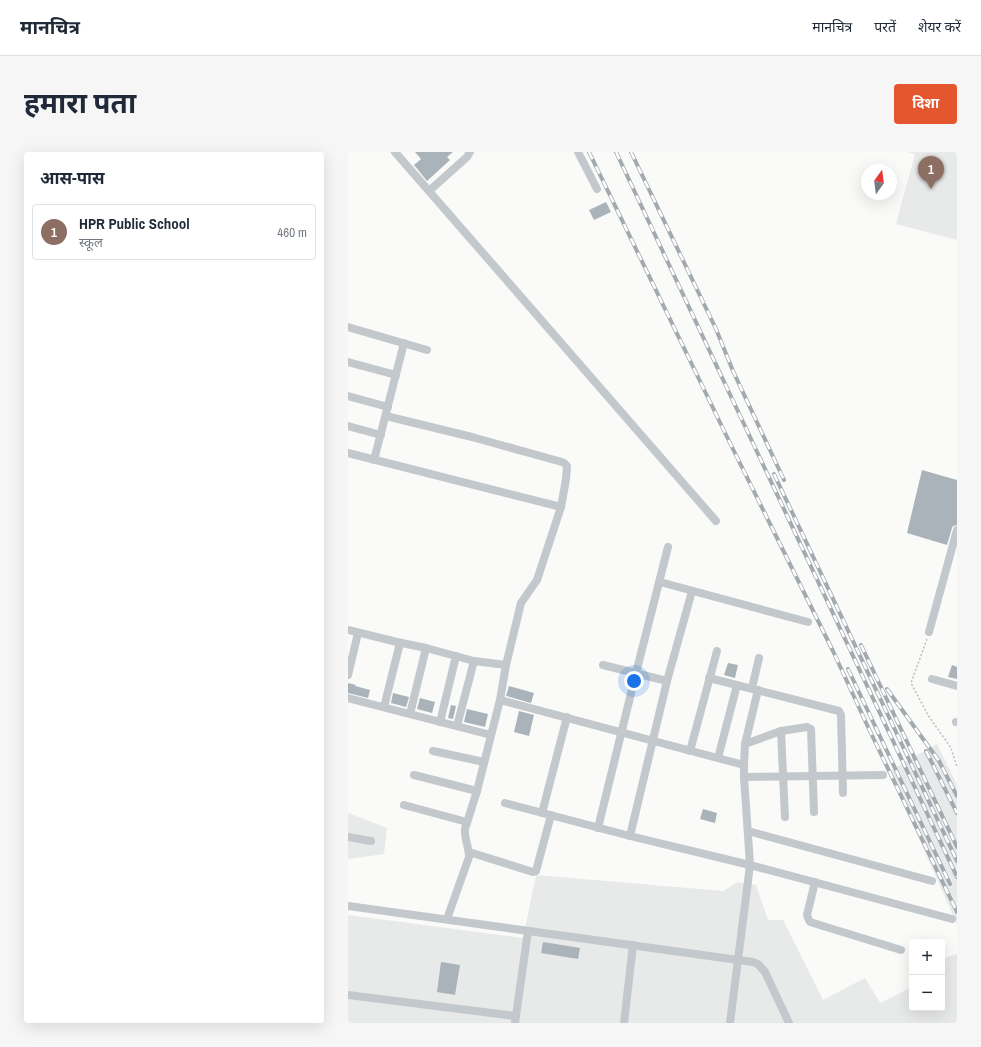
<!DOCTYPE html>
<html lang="hi">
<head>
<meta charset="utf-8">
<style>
  :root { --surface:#fff; --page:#f6f6f7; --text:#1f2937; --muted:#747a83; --line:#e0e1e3; --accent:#e4572e }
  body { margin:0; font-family:"Archivo Narrow","Noto Sans Devanagari",sans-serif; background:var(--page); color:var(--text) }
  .controls { position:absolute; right:12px; bottom:12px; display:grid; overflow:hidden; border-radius:4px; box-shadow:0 4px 16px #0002 }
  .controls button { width:36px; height:36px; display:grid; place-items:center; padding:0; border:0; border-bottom:1px solid var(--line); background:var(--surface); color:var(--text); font:20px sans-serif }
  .compass { position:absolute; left:513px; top:12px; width:36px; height:36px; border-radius:50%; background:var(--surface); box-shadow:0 4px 16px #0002; rotate:14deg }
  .you { position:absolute; left:286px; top:529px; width:14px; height:14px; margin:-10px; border:3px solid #fff; border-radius:50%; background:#1a73e8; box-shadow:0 0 0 6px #1a73e833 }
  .badge { display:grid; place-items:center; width:26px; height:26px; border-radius:50%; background:var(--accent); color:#fff; font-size:13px; font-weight:700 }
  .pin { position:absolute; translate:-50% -33px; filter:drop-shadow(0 1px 2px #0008) }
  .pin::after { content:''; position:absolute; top:21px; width:14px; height:12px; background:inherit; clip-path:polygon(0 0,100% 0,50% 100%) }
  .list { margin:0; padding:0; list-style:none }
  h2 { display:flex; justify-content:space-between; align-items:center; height:52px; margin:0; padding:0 16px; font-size:17px }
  h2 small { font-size:13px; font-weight:400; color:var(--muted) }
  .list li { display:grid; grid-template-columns:26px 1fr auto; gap:12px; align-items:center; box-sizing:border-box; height:56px; margin:0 8px 8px; padding:0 8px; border:1px solid var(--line); border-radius:4px }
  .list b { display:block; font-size:15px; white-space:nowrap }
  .list p { margin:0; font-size:13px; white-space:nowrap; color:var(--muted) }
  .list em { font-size:13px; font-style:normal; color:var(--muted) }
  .map { position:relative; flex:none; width:609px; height:871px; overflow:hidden; border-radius:4px }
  header { display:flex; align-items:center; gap:24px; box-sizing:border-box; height:56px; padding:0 20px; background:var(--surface); border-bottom:1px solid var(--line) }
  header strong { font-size:19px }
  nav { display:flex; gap:22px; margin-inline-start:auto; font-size:14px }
  .intro { display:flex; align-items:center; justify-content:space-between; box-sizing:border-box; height:96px; padding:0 24px }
  h1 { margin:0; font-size:28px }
  .button { padding:10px 18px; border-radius:4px; background:var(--accent); color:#fff; font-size:14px; font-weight:700 }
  main { display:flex; gap:24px; padding:0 24px }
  aside { flex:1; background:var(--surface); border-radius:4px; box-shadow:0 4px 16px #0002 }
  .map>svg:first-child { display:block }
  .built { fill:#e8e9e9 }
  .building { fill:#aab3b9 }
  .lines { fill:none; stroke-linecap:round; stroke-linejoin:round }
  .path { stroke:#bbbfc2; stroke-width:1.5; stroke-dasharray:2 2; stroke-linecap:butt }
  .minor { stroke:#c3c8cc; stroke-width:8 }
  .rail-casing { stroke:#a2aab0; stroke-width:4 }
  .rail { stroke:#fff; stroke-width:2.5; stroke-dasharray:8; stroke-linecap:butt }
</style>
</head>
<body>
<header>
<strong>मानचित्र</strong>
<nav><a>मानचित्र</a><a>परतें</a><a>शेयर करें</a></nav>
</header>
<div class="intro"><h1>हमारा पता</h1><a class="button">दिशा</a></div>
<main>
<aside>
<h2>आस-पास<small></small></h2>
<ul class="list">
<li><span class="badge" style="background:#8d6e63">1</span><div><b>HPR Public School</b><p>स्कूल</p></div><em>460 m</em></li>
</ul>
</aside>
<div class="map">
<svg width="609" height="871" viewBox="0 0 609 871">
  <rect width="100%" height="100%" fill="#fafaf8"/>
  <!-- built -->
  <g class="built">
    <path d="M 560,0 L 609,0 L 609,88 L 548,72 L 567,2 Z"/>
    <path d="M 589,592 L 609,633 L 609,772 L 541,619 Z"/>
    <path d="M 0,661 L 39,676 L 36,702 L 0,707 Z"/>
    <path d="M 188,723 L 375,739 L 390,730 L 408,733 L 420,768 L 435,768 L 475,848 L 517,826 L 532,851 L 564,835 L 564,856 L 594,856 L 594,807 L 609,802 L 609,871 L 0,871 L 0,763 L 175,786 Z"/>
  </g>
  <!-- building -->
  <g class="building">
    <path d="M 67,0 L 105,0 L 99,5 L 102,8 L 79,29 L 66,13 L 73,7 Z"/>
    <path d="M 258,50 L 263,60 L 246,68 L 241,58 Z"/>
    <path d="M 574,318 L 609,328 L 609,373 L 605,374 L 604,376 L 599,393 L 559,381 Z"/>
    <path d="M 380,511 L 390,513 L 387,526 L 376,523 Z"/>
    <path d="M 604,513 L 609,515 L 609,527 L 600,525 Z"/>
    <path d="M 0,531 L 8,533 L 7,534 L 22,538 L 20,546 L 0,541 Z"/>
    <path d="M 161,534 L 186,541 L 183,551 L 158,544 Z"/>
    <path d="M 45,541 L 61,545 L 58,555 L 43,551 Z"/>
    <path d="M 72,546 L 87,550 L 84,561 L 69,557 Z"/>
    <path d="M 103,553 L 108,554 L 105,567 L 100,566 Z"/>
    <path d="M 119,557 L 140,562 L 137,575 L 116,570 Z"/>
    <path d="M 171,559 L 186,563 L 181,584 L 166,580 Z"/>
    <path d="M 355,657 L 369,661 L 367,671 L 352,667 Z"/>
    <path d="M 195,790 L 232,796 L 230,807 L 193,801 Z"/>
    <path d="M 93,810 L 112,813 L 107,843 L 89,840 Z"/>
  </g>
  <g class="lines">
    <!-- path -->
    <path class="path" d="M 579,487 L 563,531 L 580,563 L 603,596 L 609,615"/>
    <!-- minor -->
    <g class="minor">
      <path d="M 47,0 L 368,369"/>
      <path d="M 230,0 L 249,37"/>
      <path d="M 81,39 L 119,5 L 122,0"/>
      <path d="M 0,175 L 79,198"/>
      <path d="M 0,210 L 48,223"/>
      <path d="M 0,244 L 40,255"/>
      <path d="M 0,274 L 33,283"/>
      <path d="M 0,301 L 213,355"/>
      <path d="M 26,308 L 56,191"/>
      <path d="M 312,430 L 460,470"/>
      <path d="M 0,478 L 49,490 L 78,496 L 126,509 L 158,513 L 173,451 L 189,428 L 213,355 L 218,327 L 219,314 L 216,311 L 214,310 L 124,285 L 38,264"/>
      <path d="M 581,480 L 609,378"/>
      <path d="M 255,513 L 319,529"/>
      <path d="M 0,523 L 10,481"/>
      <path d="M 361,526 L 491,559 L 493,563 L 495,641"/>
      <path d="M 584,527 L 609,534"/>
      <path d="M 404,536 L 411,506"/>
      <path d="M 0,546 L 143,583"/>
      <path d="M 152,548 L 396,613"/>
      <path d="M 36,555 L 52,491"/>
      <path d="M 62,562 L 78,496"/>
      <path d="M 92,570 L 108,504"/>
      <path d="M 608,570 L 609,570"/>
      <path d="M 109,574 L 126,509"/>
      <path d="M 433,579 L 437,665"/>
      <path d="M 397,592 L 433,579 L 459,575 L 463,577 L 466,660"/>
      <path d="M 85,599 L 136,610"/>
      <path d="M 342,599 L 369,499"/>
      <path d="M 370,606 L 389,533"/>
      <path d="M 66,623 L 129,639"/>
      <path d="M 396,625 L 535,623"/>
      <path d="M 157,651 L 282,684 L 402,713 L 604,767"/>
      <path d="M 56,653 L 119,670"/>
      <path d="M 194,661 L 219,565"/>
      <path d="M 250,676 L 288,521 L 320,395"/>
      <path d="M 400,679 L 584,729"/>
      <path d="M 282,684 L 319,529 L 344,439"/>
      <path d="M 0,685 L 23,689"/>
      <path d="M 121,700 L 185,720 L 188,719 L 203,663"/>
      <path d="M 467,730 L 459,763 L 460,766 L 462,770 L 553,798"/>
      <path d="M 0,754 L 405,810 L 410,812 L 417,820 L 441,871"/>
      <path d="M 99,767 L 121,705 C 121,695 116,686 117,677 L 129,639 L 152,548 L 158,513"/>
      <path d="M 0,843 L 167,864"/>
      <path d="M 167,871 L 180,779"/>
      <path d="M 276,871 L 285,793"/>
      <path d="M 382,871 L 402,713 L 396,625 L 396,613 L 397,592 L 410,538"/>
    </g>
    <defs>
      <g id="rail">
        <path d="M 241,0 L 381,289 L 485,499 L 520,575 L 609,760"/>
        <path d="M 268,0 L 609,725"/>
        <path d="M 283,0 L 368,177 L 385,219 L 436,328"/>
        <path d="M 426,322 L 609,709"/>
        <path d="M 513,493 L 609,695"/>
        <path d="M 500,517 L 602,732"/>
        <path d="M 539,537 L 591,609 L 609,644"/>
        <path d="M 578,599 L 609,661"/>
      </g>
    </defs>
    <!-- rail casing -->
    <use href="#rail" class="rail-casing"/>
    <!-- rail -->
    <use href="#rail" class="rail"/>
  </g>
</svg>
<div class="controls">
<button>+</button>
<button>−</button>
</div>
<svg class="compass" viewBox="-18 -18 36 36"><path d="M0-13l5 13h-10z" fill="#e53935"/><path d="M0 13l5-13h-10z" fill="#747a83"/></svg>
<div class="you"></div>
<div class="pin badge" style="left:583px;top:37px;background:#8d6e63">1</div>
</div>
</main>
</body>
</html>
